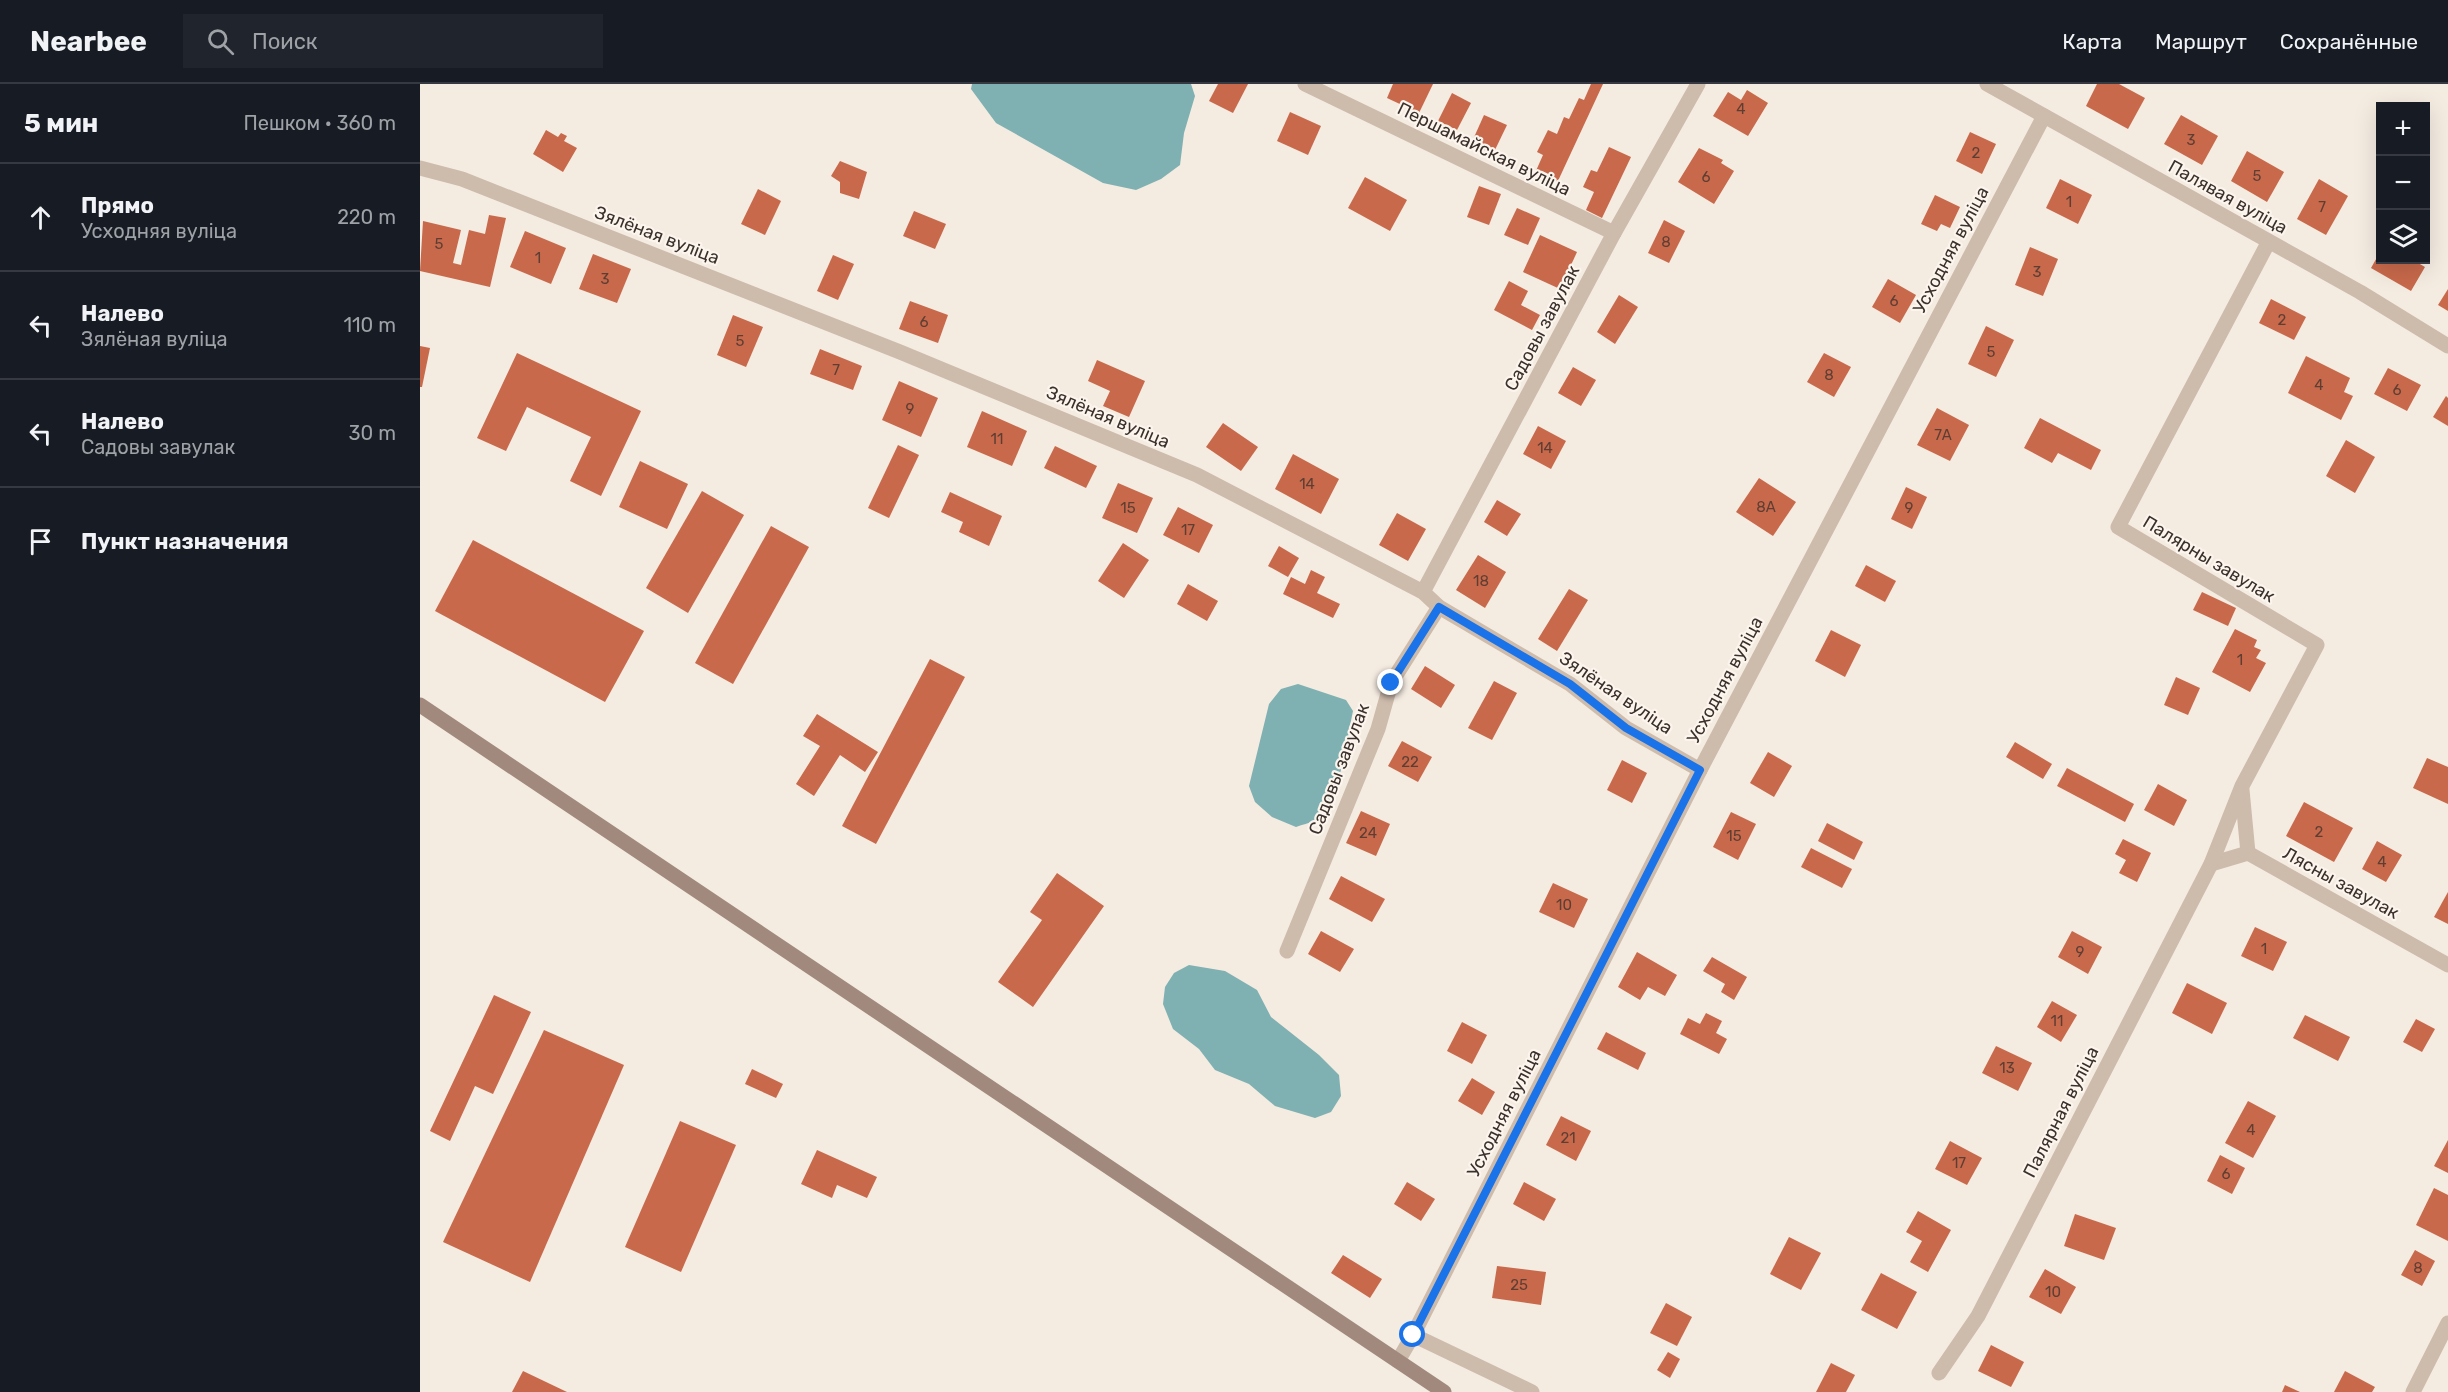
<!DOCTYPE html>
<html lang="ru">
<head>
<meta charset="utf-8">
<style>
  :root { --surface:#171b24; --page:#20242c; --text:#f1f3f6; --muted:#9ea1a6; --line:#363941 }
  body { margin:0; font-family:Rubik,sans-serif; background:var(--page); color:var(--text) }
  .controls { position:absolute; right:18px; top:18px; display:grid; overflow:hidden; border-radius:0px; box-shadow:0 6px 24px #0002 }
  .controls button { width:54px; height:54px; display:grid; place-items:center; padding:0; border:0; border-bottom:2px solid var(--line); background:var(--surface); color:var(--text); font:30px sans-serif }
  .stop { position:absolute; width:18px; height:18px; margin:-14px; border:4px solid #1a73e8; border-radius:50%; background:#fff }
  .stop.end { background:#1a73e8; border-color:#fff; box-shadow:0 2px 6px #0008 }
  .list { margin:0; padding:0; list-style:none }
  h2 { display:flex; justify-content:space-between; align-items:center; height:78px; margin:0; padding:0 24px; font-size:26px }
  h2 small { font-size:20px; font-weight:400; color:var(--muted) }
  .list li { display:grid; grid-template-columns:39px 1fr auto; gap:18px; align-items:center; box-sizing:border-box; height:108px; padding:0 24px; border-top:2px solid var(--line) }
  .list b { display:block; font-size:22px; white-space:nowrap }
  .list p { margin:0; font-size:20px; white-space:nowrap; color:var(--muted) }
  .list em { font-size:20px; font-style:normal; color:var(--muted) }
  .icon { flex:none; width:33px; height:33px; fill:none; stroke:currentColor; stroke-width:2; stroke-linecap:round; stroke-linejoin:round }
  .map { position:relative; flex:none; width:2028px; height:1308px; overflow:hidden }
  header { display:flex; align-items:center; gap:36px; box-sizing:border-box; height:84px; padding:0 30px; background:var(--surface); border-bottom:2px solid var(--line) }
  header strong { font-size:28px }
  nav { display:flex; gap:33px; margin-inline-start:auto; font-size:21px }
  .search { width:420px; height:54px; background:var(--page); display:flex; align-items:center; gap:15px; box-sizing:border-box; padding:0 21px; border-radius:0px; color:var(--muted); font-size:22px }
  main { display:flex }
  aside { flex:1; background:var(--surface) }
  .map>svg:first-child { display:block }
  .water { fill:#7fb0b2 }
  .building { fill:#c8694b }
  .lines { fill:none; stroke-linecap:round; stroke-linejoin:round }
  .street { stroke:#cdbbac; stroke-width:15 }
  .secondary { stroke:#a18a7d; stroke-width:15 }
  .route { stroke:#1a73e8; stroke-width:8 }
  .labels { text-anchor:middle; stroke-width:4.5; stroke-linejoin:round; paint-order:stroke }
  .number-label { font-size:15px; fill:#5e3e33 }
  .street-label { font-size:18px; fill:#3b302b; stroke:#fbf5ee }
</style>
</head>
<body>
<header>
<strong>Nearbee</strong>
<div class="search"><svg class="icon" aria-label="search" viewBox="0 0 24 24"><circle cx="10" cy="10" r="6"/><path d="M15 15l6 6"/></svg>Поиск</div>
<nav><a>Карта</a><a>Маршрут</a><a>Сохранённые</a></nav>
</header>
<main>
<aside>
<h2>5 мин<small>Пешком · 360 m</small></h2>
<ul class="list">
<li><svg class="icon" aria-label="ahead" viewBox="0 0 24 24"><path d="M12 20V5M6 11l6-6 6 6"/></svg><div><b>Прямо</b><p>Усходняя вуліца</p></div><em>220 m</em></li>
<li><svg class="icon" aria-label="left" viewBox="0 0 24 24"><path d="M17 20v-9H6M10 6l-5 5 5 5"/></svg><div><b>Налево</b><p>Зялёная вуліца</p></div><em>110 m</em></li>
<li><svg class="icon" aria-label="left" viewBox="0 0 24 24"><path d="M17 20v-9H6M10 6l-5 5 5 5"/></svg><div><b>Налево</b><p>Садовы завулак</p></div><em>30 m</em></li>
<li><svg class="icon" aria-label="arrive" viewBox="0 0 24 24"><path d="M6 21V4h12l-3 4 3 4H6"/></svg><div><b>Пункт назначения</b></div></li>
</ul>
</aside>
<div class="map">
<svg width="2028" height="1308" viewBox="0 0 2028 1308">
  <rect width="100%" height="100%" fill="#f4ebe1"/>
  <!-- water -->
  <g class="water">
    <path d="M 552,0 L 771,0 L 775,12 L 764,49 L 760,81 L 741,95 L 716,106 L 683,99 L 576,39 L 551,5 Z"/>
    <path d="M 878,600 L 926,616 L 933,627 C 926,659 921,711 898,734 C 893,739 883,740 876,743 L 852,733 L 835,718 L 829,702 L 849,620 L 861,605 Z"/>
    <path d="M 769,881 L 805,887 L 837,906 L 851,933 L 899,971 L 919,991 L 921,1012 L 911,1028 L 895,1034 L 855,1022 L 829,1000 L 795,986 L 779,965 L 753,945 L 743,920 L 745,903 L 754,889 Z"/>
  </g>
  <!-- building -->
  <g class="building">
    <path d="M 798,0 L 828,0 L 813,29 L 789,17 Z"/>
    <path d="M 973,0 L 1013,0 L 999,29 L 967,14 Z"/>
    <path d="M 1171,0 L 1183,0 L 1137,99 L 1115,89 L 1123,71 L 1117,68 L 1128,46 L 1137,50 L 1144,33 L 1149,35 L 1159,14 L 1164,16 Z"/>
    <path d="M 1677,0 L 1699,0 L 1725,14 L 1708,45 L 1666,22 Z"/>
    <path d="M 1327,6 L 1348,19 L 1328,52 L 1293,32 L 1308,8 L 1321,16 Z"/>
    <path d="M 1032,9 L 1051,19 L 1037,46 L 1018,37 Z"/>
    <path d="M 870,28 L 901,42 L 888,71 L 857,57 Z"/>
    <path d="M 1064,31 L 1087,41 L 1073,70 L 1051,60 Z"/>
    <path d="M 1761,31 L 1798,52 L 1782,81 L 1744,60 Z"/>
    <path d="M 126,46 L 138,53 L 141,49 L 147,52 L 144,57 L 157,64 L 143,88 L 113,70 Z"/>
    <path d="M 1550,48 L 1576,60 L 1562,90 L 1536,77 Z"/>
    <path d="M 1189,63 L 1211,73 L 1182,134 L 1166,126 L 1174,108 L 1163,103 L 1171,86 L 1177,88 Z"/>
    <path d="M 1279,64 L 1303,76 L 1301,79 L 1314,87 L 1294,120 L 1258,98 Z"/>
    <path d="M 1827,67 L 1864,88 L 1847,118 L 1811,97 Z"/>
    <path d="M 420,77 L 447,88 L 439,115 L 420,109 L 420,98 L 411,92 Z"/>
    <path d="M 945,93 L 987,116 L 970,147 L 928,124 Z"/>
    <path d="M 1640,95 L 1672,111 L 1658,140 L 1626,124 Z"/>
    <path d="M 1899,95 L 1928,112 L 1906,151 L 1877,135 Z"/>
    <path d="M 1059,102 L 1081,110 L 1069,141 L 1047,133 Z"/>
    <path d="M 338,105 L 361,117 L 345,151 L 321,140 Z"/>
    <path d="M 1515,111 L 1540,123 L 1530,144 L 1521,140 L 1517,147 L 1501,140 Z"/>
    <path d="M 1097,124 L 1120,134 L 1108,161 L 1084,151 Z"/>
    <path d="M 494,127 L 526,140 L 515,165 L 483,152 Z"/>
    <path d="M 69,131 L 86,134 L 70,203 L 0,187 L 3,137 L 41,146 L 33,179 L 41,181 L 49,146 L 65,150 Z"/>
    <path d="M 1244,136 L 1265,147 L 1249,179 L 1228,169 Z"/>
    <path d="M 105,147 L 146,164 L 131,200 L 90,183 Z"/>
    <path d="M 1120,151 L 1157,168 L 1140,205 L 1103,188 Z"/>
    <path d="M 1610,163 L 1638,175 L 1623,212 L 1595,201 Z"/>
    <path d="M 1960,168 L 1960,176 L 1993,176 L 2005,183 L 1991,207 L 1951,184 Z"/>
    <path d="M 173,170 L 211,185 L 197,219 L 159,205 Z"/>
    <path d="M 413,171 L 434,180 L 418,216 L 397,207 Z"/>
    <path d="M 1468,195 L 1496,211 L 1480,239 L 1452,223 Z"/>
    <path d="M 1089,197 L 1108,207 L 1101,221 L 1120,231 L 1112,246 L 1074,226 Z"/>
    <path d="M 2028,205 L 2028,227 L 2018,221 Z"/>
    <path d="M 1199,211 L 1218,223 L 1195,260 L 1177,248 Z"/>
    <path d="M 1851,215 L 1886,233 L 1874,256 L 1839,239 Z"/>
    <path d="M 490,217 L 528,231 L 518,259 L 479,245 Z"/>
    <path d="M 313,231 L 343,243 L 326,283 L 297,271 Z"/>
    <path d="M 1566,242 L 1594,256 L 1576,293 L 1548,280 Z"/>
    <path d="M 0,262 L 10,264 L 2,303 L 0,303 Z"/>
    <path d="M 400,265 L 442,282 L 433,306 L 390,290 Z"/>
    <path d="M 97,269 L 221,327 L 181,412 L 150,397 L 171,353 L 107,323 L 86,367 L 57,354 Z"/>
    <path d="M 1404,269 L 1431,283 L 1414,313 L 1387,298 Z"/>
    <path d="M 1886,272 L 1930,294 L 1924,308 L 1933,312 L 1921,336 L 1868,309 Z"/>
    <path d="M 677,276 L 725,297 L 709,333 L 683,322 L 690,307 L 668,297 Z"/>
    <path d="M 1153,283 L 1176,296 L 1161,322 L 1138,309 Z"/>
    <path d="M 1968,284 L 2001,301 L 1987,327 L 1954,310 Z"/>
    <path d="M 479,297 L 518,314 L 501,353 L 462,336 Z"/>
    <path d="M 2026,312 L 2028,314 L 2028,342 L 2013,333 Z"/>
    <path d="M 1517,324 L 1549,341 L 1530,377 L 1497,361 Z"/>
    <path d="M 562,327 L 607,347 L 592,382 L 547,363 Z"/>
    <path d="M 1620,334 L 1681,366 L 1671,386 L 1638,369 L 1632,379 L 1604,364 Z"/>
    <path d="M 803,339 L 838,363 L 821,387 L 786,363 Z"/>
    <path d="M 1118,342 L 1146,357 L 1131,385 L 1103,370 Z"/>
    <path d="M 1926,356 L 1955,373 L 1935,409 L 1906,392 Z"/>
    <path d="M 478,361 L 499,371 L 469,434 L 448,424 Z"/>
    <path d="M 635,362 L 677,382 L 666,404 L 624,384 Z"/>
    <path d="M 873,370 L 919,395 L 901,430 L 855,405 Z"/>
    <path d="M 220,377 L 268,400 L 247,445 L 199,423 Z"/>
    <path d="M 1339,394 L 1376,418 L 1353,452 L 1316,428 Z"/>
    <path d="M 698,399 L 733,414 L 717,449 L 682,434 Z"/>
    <path d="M 1486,403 L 1507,413 L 1492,445 L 1471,435 Z"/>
    <path d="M 282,407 L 324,431 L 268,529 L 226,504 Z"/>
    <path d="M 530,408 L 582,432 L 569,462 L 539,448 L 543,438 L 521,428 Z"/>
    <path d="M 1077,416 L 1101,430 L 1087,452 L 1064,438 Z"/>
    <path d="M 758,423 L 793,441 L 779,469 L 743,451 Z"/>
    <path d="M 977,429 L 1006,445 L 988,477 L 959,461 Z"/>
    <path d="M 351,442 L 389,463 L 313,600 L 275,579 Z"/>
    <path d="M 53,456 L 224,547 L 185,618 L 15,527 Z"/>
    <path d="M 703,459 L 729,476 L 704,514 L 678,497 Z"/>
    <path d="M 859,462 L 879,474 L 868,493 L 848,482 Z"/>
    <path d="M 1058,471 L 1086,488 L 1065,524 L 1036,506 Z"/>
    <path d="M 1446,481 L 1476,497 L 1465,518 L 1435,502 Z"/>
    <path d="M 891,486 L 905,493 L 897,509 L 920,520 L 913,534 L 863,510 L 871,493 L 885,500 Z"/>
    <path d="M 768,500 L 798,517 L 787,537 L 757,520 Z"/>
    <path d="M 1149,505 L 1168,516 L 1137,567 L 1118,555 Z"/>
    <path d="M 1782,508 L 1816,524 L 1808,542 L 1773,526 Z"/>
    <path d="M 1815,545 L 1837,556 L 1834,563 L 1841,566 L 1836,574 L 1846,579 L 1830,608 L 1792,588 Z"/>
    <path d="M 1411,546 L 1441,561 L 1425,593 L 1395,577 Z"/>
    <path d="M 510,575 L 545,593 L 456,760 L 422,742 Z"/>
    <path d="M 1005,582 L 1035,601 L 1021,624 L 991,605 Z"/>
    <path d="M 1756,593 L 1780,604 L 1768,631 L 1744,621 Z"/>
    <path d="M 1074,597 L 1097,609 L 1072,656 L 1048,644 Z"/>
    <path d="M 397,630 L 458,668 L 445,688 L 420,671 L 394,712 L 376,700 L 400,662 L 383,652 Z"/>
    <path d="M 982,657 L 1012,673 L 998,698 L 968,682 Z"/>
    <path d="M 1595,658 L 1632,680 L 1623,695 L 1586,673 Z"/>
    <path d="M 1348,668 L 1372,682 L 1354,713 L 1330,699 Z"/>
    <path d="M 2007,674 L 2028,683 L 2028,720 L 1993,704 Z"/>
    <path d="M 1202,676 L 1227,689 L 1212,719 L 1187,706 Z"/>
    <path d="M 1647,684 L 1714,720 L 1705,738 L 1637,702 Z"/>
    <path d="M 1738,700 L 1767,716 L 1754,742 L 1724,726 Z"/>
    <path d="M 1884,718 L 1933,744 L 1914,778 L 1866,752 Z"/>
    <path d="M 941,727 L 970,740 L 956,772 L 926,759 Z"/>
    <path d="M 1311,728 L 1336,740 L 1318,776 L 1293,763 Z"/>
    <path d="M 1407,739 L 1443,758 L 1434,776 L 1398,757 Z"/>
    <path d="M 1703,755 L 1731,769 L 1717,798 L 1699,789 L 1706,776 L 1695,770 Z"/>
    <path d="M 1957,757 L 1982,771 L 1966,798 L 1942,785 Z"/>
    <path d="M 1391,764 L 1432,785 L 1422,804 L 1381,783 Z"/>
    <path d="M 637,789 L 684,822 L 613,923 L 578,898 L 622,836 L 610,828 Z"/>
    <path d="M 921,792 L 965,815 L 952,838 L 909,815 Z"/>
    <path d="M 1133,799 L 1168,815 L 1154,844 L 1119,828 Z"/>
    <path d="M 2028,808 L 2028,840 L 2014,833 Z"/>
    <path d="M 1835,843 L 1867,858 L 1853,887 L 1821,872 Z"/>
    <path d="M 901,847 L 934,865 L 920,888 L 888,870 Z"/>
    <path d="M 1652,847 L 1682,863 L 1668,890 L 1638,873 Z"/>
    <path d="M 1217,868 L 1257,891 L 1245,912 L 1228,903 L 1220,916 L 1198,903 Z"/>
    <path d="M 1292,873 L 1327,893 L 1314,916 L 1301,908 L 1305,900 L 1283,887 Z"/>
    <path d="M 1767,899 L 1807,919 L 1792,950 L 1752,929 Z"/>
    <path d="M 74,911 L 111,928 L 73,1010 L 55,1002 L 30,1057 L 10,1047 Z"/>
    <path d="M 1632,917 L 1657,931 L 1641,958 L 1617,943 Z"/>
    <path d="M 1286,929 L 1302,937 L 1296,949 L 1307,955 L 1299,970 L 1260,950 L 1268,934 L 1280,940 Z"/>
    <path d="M 1885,931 L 1930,953 L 1918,977 L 1873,954 Z"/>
    <path d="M 1996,935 L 2015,945 L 2002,968 L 1983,958 Z"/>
    <path d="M 1042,938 L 1067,951 L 1052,980 L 1027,967 Z"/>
    <path d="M 124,946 L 204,981 L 110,1198 L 23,1158 Z"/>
    <path d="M 1186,948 L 1226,969 L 1218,986 L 1177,965 Z"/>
    <path d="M 1576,962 L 1612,979 L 1598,1007 L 1562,989 Z"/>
    <path d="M 332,985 L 363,1000 L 356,1014 L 325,1000 Z"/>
    <path d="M 1052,994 L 1075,1008 L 1062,1031 L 1038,1017 Z"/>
    <path d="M 1828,1017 L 1856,1032 L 1833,1074 L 1805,1059 Z"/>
    <path d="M 1141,1032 L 1171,1047 L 1156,1077 L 1126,1061 Z"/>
    <path d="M 260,1037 L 316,1061 L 261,1188 L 205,1163 Z"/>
    <path d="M 2028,1056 L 2028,1089 L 2014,1082 Z"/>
    <path d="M 1530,1057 L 1562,1074 L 1547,1101 L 1515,1085 Z"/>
    <path d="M 397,1066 L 457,1093 L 447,1114 L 417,1101 L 412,1114 L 381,1100 Z"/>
    <path d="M 1800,1071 L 1825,1084 L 1812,1110 L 1787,1097 Z"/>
    <path d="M 987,1098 L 1015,1115 L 1001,1137 L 974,1120 Z"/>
    <path d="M 1104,1098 L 1136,1115 L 1124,1137 L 1093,1120 Z"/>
    <path d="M 2014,1104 L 2028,1111 L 2028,1157 L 1996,1141 Z"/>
    <path d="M 1498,1127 L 1531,1146 L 1508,1188 L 1490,1178 L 1502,1157 L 1486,1148 Z"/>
    <path d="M 1655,1130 L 1696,1144 L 1684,1176 L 1644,1162 Z"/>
    <path d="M 1369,1153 L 1401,1169 L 1381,1206 L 1350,1190 Z"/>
    <path d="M 1995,1166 L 2015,1177 L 2002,1202 L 1981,1191 Z"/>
    <path d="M 923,1171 L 962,1195 L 950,1214 L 911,1189 Z"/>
    <path d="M 1077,1182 L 1126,1188 L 1121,1221 L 1072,1214 Z"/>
    <path d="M 1625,1185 L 1656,1203 L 1641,1230 L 1609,1213 Z"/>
    <path d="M 1461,1189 L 1497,1208 L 1477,1245 L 1441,1226 Z"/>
    <path d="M 1246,1219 L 1272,1233 L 1257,1262 L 1230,1249 Z"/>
    <path d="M 1571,1261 L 1604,1278 L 1591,1303 L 1558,1287 Z"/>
    <path d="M 1248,1268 L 1260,1275 L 1250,1294 L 1237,1286 Z"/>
    <path d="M 1411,1279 L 1435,1291 L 1426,1308 L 1396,1308 Z"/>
    <path d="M 103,1287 L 147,1308 L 92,1308 Z"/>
    <path d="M 1925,1287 L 1955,1303 L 1952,1308 L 1914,1308 Z"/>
    <path d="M 1865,1301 L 1880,1308 L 1862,1308 Z"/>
  </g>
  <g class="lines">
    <!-- street -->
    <g class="street">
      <path d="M 885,0 L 1194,149"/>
      <path d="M 1567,0 L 1940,208 L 2028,262"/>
      <path d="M 0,84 L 42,95 L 480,268 L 777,391 L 1003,508 L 1019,523 L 1150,600 L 1206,644 L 1280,686"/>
      <path d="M 1003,508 L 1194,149 L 1278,0"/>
      <path d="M 1822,706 L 1828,769"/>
      <path d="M 1791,780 L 1828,769 L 2028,881"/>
      <path d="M 867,867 L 958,645 L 971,599 L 1019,523"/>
      <path d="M 993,1251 L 1112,1308"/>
      <path d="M 978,1277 L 993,1251 L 1280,686 L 1624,32"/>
      <path d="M 1519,1289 L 1558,1232 L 1791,780 L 1822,702 L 1897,561 L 1698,443 L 1848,159"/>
      <path d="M 1993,1308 L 2028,1239"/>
    </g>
    <!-- secondary -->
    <path class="secondary" d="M 0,621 L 1024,1308"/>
  </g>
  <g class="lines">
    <!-- route -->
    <path class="route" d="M 971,599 L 1019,523 L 1150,600 L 1206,644 L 1280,686 L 993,1251"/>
  </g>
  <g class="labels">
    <!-- number labels -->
    <g class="number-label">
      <text x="1321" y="30">4</text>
      <text x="1771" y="61">3</text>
      <text x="1556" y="74">2</text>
      <text x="1837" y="97">5</text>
      <text x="1286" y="98">6</text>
      <text x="1649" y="123">1</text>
      <text x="1902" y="128">7</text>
      <text x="1246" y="163">8</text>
      <text x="19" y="165">5</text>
      <text x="118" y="179">1</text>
      <text x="1617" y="193">3</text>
      <text x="185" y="200">3</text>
      <text x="1474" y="222">6</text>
      <text x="1862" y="241">2</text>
      <text x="504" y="243">6</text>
      <text x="320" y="262">5</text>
      <text x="1571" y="273">5</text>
      <text x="416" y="291">7</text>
      <text x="1409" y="296">8</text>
      <text x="1899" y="306">4</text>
      <text x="1977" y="311">6</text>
      <text x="490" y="330">9</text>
      <text x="1523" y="356">7А</text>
      <text x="577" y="360">11</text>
      <text x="1125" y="369">14</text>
      <text x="887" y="405">14</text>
      <text x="1346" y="428">8А</text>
      <text x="708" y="429">15</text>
      <text x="1489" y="429">9</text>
      <text x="768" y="451">17</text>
      <text x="1061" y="502">18</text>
      <text x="1820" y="581">1</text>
      <text x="990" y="683">22</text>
      <text x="1899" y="753">2</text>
      <text x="948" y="754">24</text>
      <text x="1314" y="757">15</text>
      <text x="1962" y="783">4</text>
      <text x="1144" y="826">10</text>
      <text x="1844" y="870">1</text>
      <text x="1660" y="873">9</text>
      <text x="1637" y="942">11</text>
      <text x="1587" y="989">13</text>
      <text x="1831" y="1051">4</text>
      <text x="1148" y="1059">21</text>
      <text x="1539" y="1084">17</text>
      <text x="1806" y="1095">6</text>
      <text x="1998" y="1189">8</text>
      <text x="1099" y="1206">25</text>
      <text x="1633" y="1213">10</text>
    </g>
    <!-- street labels -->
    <g class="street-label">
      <text transform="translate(1064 65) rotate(26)" y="6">Першамайская вуліца</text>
      <text transform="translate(1808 113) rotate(29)" y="6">Палявая вуліца</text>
      <text transform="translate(237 151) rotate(21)" y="6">Зялёная вуліца</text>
      <text transform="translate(1531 166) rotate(-62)" y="6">Усходняя вуліца</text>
      <text transform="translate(1122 244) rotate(-62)" y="6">Садовы завулак</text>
      <text transform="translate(688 333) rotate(23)" y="6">Зялёная вуліца</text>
      <text transform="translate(1789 475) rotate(31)" y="6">Палярны завулак</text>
      <text transform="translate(1305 596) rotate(-62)" y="6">Усходняя вуліца</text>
      <text transform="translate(1196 609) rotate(34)" y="6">Зялёная вуліца</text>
      <text transform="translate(919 685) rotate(-69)" y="6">Садовы завулак</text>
      <text transform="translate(1921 799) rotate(29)" y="6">Лясны завулак</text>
      <text transform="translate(1641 1028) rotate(-63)" y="6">Палярная вуліца</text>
      <text transform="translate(1084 1029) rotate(-63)" y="6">Усходняя вуліца</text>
    </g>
  </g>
</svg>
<div class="controls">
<button>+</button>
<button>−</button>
<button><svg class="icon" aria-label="layers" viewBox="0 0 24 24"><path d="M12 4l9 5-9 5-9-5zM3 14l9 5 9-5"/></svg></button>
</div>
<div class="stop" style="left:993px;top:1251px"></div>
<div class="stop end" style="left:971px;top:599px"></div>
</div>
</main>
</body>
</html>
